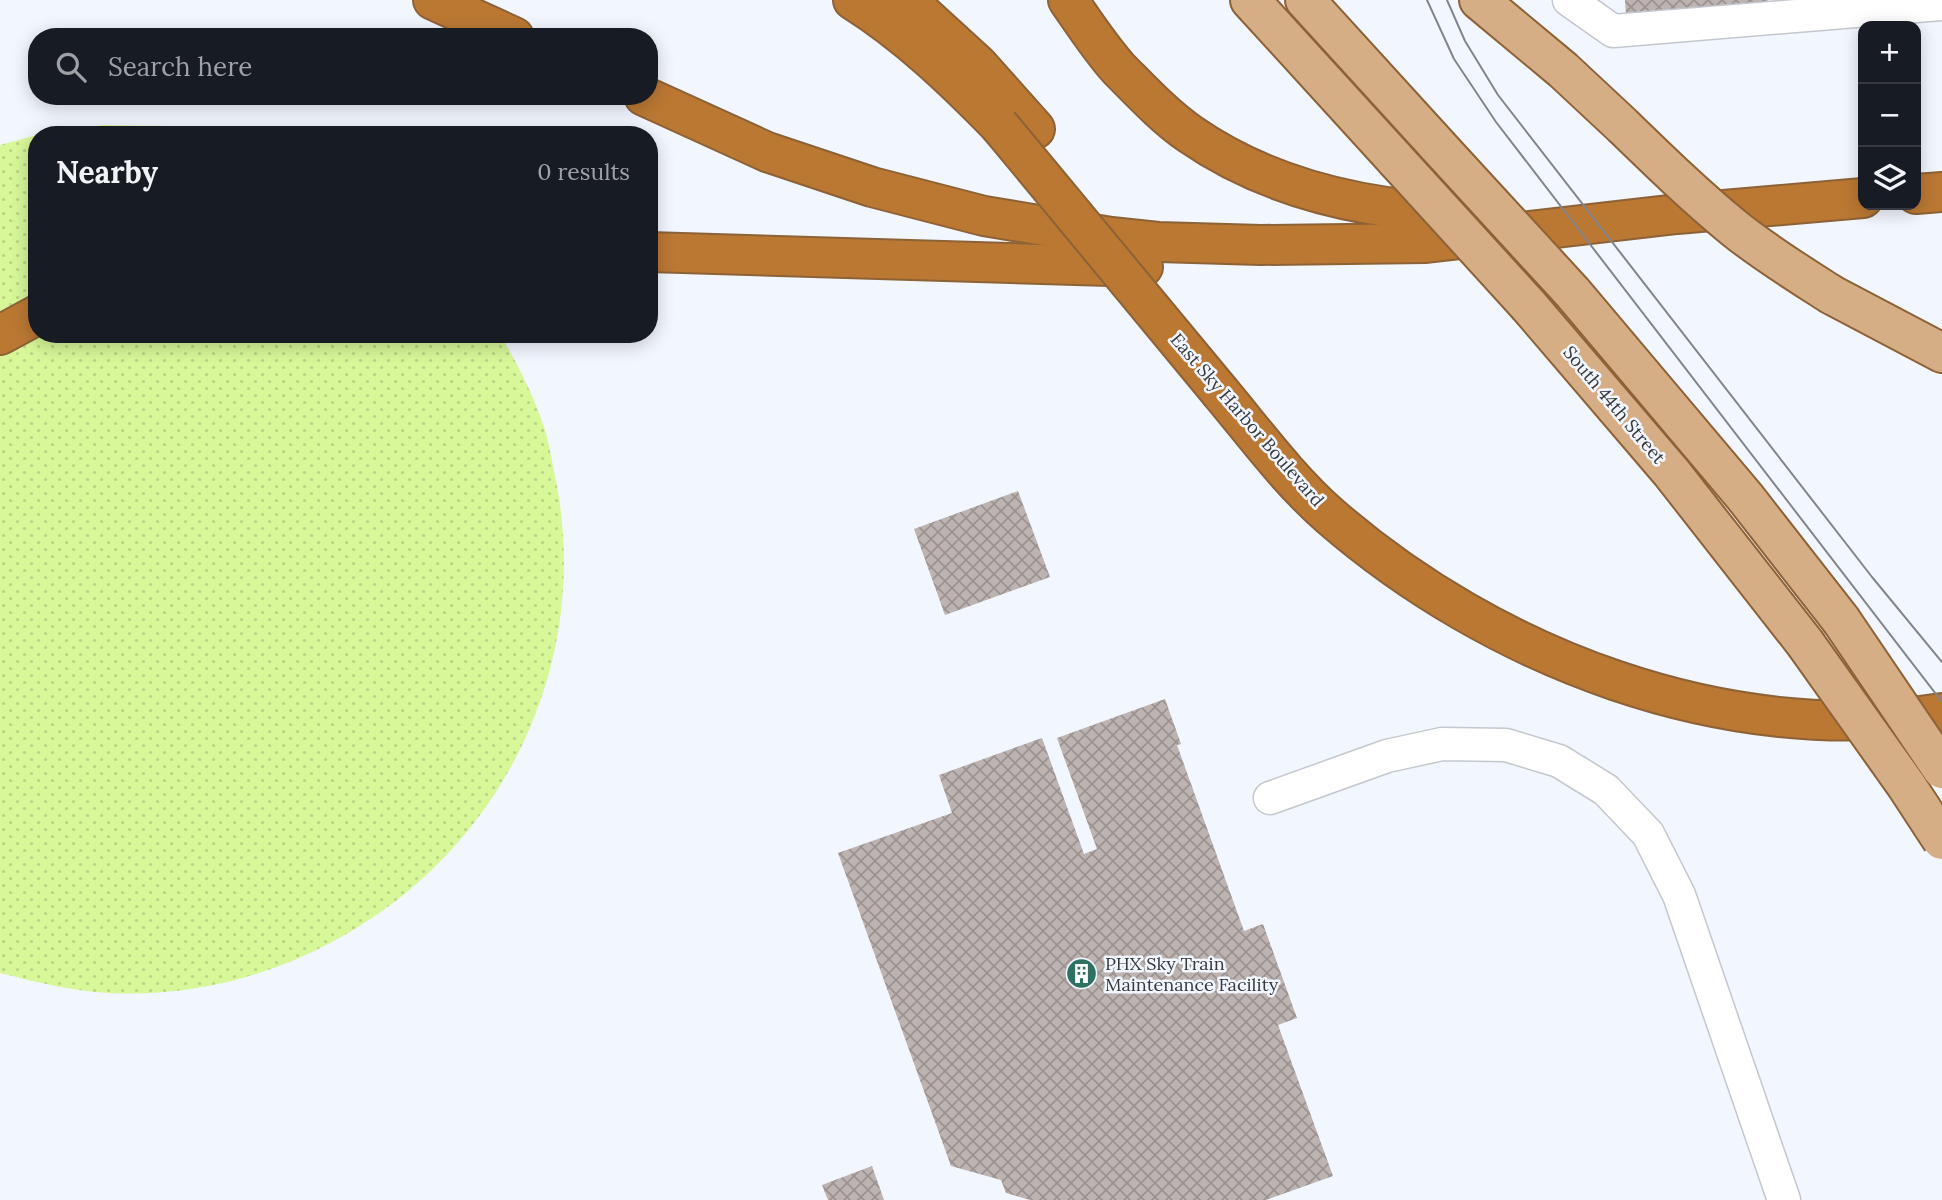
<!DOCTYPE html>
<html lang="en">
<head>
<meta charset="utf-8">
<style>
  :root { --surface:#171b24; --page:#20242c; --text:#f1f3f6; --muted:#9ea1a6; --line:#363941 }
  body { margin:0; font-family:Lora,serif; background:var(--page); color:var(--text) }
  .controls { position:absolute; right:21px; top:21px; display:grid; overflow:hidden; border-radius:14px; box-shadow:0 4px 18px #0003 }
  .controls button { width:63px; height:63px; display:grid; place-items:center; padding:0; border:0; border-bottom:2px solid var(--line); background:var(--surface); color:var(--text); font:35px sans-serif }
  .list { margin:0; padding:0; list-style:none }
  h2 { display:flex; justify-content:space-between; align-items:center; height:91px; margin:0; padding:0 28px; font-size:30px }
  h2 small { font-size:23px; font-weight:400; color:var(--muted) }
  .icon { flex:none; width:38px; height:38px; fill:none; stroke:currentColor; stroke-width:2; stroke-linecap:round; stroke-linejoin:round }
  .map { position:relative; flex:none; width:1942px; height:1200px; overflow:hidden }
  .search { position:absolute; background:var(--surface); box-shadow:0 4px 18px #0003; left:28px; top:28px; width:630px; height:77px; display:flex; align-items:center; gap:18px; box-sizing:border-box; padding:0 24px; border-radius:28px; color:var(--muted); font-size:26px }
  .panel { position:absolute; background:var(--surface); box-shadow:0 4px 18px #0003; left:28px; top:126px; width:630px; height:217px; border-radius:28px }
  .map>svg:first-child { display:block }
  .grass { fill:url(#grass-dots) }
  .building { fill:url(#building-cross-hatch) }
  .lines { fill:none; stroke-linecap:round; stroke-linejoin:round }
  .minor-casing { stroke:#c3c7ce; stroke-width:35 }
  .major-casing { stroke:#8d6236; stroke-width:42 }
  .highway-casing { stroke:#8d6236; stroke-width:42 }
  .minor { stroke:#fff; stroke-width:32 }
  .major { stroke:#d6ae85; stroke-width:38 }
  .highway { stroke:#bb7833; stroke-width:38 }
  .tram { stroke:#82858a; stroke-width:2 }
  .major-bridge-casing { stroke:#8d6236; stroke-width:42; stroke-linecap:butt }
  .highway-bridge-casing { stroke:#8d6236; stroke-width:42; stroke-linecap:butt }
  .major-bridge { stroke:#d6ae85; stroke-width:38 }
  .highway-bridge { stroke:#bb7833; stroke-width:38 }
  .labels { text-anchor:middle; stroke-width:5; stroke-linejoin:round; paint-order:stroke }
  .street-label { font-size:18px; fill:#37393c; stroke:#f2f6fe }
  .poi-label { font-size:18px; fill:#37393c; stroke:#f2f6fe; text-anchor:start }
</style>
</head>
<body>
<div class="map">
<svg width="1942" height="1200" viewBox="0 0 1942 1200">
  <defs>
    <pattern id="grass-dots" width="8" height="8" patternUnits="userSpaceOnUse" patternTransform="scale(1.75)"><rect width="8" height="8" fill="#d7f798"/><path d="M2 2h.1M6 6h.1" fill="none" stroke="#b9d484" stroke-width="1.8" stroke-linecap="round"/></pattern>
    <pattern id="building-cross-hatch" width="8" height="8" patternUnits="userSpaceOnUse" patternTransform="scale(1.75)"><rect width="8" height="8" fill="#bdb3b1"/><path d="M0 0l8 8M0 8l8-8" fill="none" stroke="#9a9391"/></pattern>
  </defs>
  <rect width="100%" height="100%" fill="#f2f6fe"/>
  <!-- grass -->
  <g class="grass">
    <path d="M 103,125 L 165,126 L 216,135 L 37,135 Z"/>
    <path d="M 37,135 L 37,334 L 500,334 C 518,365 534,396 545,430 C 549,443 551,457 554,471 C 596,663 501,855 328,944 C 262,979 184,997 109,993 C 72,991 36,982 0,973 L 0,145 Z"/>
  </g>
  <!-- building -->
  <g class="building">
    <path d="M 1625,0 L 1768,0 L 1768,2 L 1626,15 Z"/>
    <path d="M 1018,491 L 1050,577 L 945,615 L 914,529 Z"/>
    <path d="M 1165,699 L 1181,744 L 1177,745 L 1244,931 L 1263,924 L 1297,1018 L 1278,1025 L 1333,1176 L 1266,1200 L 1030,1200 L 1006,1193 L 1001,1180 L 951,1166 L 838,853 L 952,813 L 939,775 L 1042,738 L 1084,854 L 1097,849 L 1057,738 Z"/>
    <path d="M 872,1166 L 884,1200 L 828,1200 L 822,1185 Z"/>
  </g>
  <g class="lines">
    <defs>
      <g id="minor">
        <path d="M 1569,0 L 1613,31 L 1942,4"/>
        <path d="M 1270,798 L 1387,756 L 1442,744 L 1506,745 L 1559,761 L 1606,790 L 1648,834 L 1679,895 L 1784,1200"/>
      </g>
      <g id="major">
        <path d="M 1250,0 L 1396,160"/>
        <path d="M 1305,0 L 1438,146"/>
        <path d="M 1479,0 L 1563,70 L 1623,126"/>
        <path d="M 1573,293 L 1745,497 L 1841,620"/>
        <path d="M 1832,295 L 1942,353"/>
        <path d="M 1529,306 L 1671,472 L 1805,643"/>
      </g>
      <g id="highway">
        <path d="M 433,0 L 514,37"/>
        <path d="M 853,0 C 907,34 954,79 999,125"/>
        <path d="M 907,0 L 978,65 L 1035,129"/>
        <path d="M 1068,0 C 1084,23 1100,48 1119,69 C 1141,91 1164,116 1190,134 C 1272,191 1370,211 1469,214"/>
        <path d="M 644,96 L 767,152 L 872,187 L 984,216 L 1111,237 L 1158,242 L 1261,245 L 1426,243 L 1677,214 L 1863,198"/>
        <path d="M 1916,194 L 1942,192"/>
        <path d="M 649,252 L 1143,267"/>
        <path d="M 0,335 L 37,315"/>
        <path d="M 1221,393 C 1256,435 1289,480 1330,516 C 1492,657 1726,748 1942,713"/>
      </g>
    </defs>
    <!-- minor casing -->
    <use href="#minor" class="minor-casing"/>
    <!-- major casing -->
    <use href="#major" class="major-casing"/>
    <!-- highway casing -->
    <use href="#highway" class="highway-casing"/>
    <!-- minor -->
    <use href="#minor" class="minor"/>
    <!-- major -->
    <use href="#major" class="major"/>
    <!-- highway -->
    <use href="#highway" class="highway"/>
    <!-- tram -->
    <g class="tram">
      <path d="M 1427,0 L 1454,59 L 1496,122 L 1942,702"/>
      <path d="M 1447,0 L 1465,41 L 1498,95 L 1872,577 L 1942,662"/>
    </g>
    <defs>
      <g id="major-bridge">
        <path d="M 1623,126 C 1659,161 1695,196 1734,228 C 1765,253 1799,274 1832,295"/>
        <path d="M 1438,146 L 1573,293"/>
        <path d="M 1396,160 L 1529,306"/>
        <path d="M 1841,620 L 1942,769"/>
        <path d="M 1805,643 L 1906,785 L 1942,840"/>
      </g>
      <path id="highway-bridge" d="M 999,125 L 1221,393"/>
    </defs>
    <!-- major-bridge casing -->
    <use href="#major-bridge" class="major-bridge-casing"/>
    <!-- highway-bridge casing -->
    <use href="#highway-bridge" class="highway-bridge-casing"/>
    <!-- major-bridge -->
    <use href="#major-bridge" class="major-bridge"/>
    <!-- highway-bridge -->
    <use href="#highway-bridge" class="highway-bridge"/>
  </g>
  <!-- icons -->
  <defs>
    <symbol id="building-disc" viewBox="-11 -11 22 22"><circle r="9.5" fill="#2e7163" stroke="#f2f6fe"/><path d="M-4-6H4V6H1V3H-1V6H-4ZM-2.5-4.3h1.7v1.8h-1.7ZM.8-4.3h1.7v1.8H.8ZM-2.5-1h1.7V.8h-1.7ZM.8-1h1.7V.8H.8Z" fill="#fff"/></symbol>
  </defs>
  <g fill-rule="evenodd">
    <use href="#building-disc" x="1064" y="956" width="35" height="35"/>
  </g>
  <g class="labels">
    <!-- street labels -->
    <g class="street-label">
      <text transform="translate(1614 405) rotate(50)" y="6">South 44th Street</text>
      <text transform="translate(1247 420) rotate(49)" y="6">East Sky Harbor Boulevard</text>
    </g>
    <!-- poi labels -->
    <g class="poi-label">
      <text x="1105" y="970">PHX Sky Train<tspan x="1105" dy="21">Maintenance Facility</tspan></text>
    </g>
  </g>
</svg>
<div class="controls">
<button>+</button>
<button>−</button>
<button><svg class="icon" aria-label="layers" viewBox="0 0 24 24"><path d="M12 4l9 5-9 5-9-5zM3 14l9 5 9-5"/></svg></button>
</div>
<div class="search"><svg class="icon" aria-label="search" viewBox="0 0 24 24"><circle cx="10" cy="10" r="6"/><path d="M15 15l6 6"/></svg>Search here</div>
<section class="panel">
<h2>Nearby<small>0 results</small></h2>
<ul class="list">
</ul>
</section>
</div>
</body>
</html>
